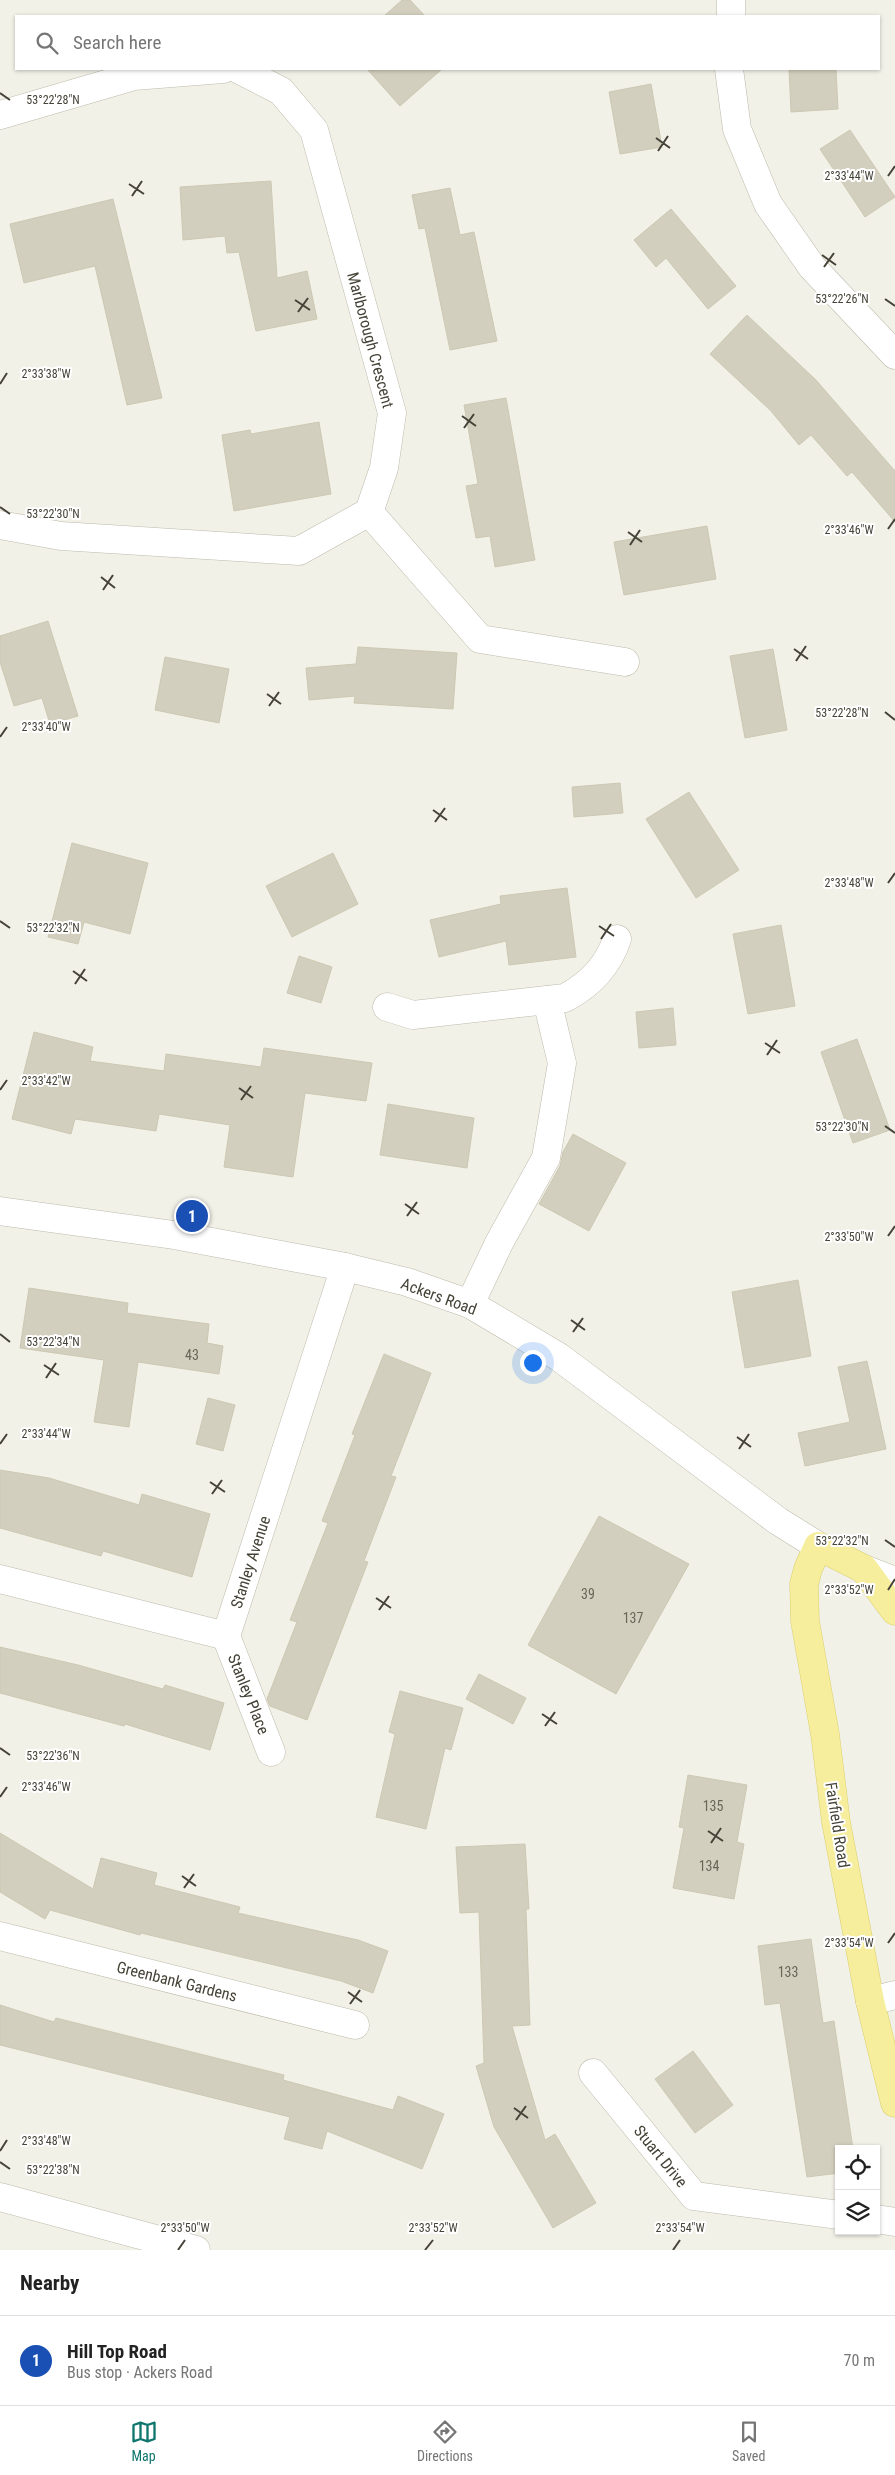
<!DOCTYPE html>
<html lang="en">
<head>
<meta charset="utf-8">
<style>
  :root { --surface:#fff; --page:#f6f6f6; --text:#222; --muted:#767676; --line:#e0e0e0; --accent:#0f766e }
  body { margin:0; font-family:"Roboto Condensed",sans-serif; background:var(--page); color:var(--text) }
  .controls { position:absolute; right:15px; bottom:15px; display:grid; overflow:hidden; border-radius:0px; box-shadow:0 1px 4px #0004 }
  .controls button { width:45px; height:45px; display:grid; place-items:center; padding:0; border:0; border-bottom:1px solid var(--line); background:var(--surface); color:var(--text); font:25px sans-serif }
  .you { position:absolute; left:532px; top:1362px; width:18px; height:18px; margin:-12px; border:4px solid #fff; border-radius:50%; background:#1a73e8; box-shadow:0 0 0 8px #1a73e833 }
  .badge { display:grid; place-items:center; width:32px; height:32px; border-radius:50%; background:var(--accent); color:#fff; font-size:16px; font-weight:700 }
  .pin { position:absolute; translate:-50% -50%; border:2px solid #fff; box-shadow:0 1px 5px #0006 }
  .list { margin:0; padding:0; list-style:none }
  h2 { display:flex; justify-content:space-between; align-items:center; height:65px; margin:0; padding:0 20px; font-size:21px }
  h2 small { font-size:16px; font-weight:400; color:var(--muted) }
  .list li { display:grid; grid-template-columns:32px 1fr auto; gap:15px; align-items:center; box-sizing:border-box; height:90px; padding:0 20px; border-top:1px solid var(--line) }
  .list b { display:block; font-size:19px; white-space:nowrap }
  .list p { margin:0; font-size:16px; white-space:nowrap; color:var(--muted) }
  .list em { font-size:16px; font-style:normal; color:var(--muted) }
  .icon { flex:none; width:28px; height:28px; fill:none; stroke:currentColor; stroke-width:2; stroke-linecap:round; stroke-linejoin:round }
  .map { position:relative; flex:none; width:895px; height:2250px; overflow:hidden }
  .search { position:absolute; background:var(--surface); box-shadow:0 1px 4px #0004; left:15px; right:15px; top:15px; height:55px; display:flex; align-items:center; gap:12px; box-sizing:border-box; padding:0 18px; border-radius:0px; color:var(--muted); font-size:19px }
  .sheet { height:155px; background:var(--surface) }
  nav { display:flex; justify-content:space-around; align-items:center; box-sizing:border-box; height:70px; border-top:1px solid var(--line); background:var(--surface); font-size:14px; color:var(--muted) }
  nav a { display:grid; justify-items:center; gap:2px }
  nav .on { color:var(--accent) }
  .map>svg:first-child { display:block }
  .building { fill:#d3cfbe; stroke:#cdc8b2 }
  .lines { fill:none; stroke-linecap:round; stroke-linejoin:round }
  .minor-casing { stroke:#bdbbab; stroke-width:29 }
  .major-casing { stroke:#dacf6e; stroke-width:29 }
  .minor { stroke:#fff; stroke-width:28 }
  .major { stroke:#f6ee9d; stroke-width:28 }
  .ticks { fill:none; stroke:#454337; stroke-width:2 }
  .labels { text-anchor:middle; stroke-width:4; stroke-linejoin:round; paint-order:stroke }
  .number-label { font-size:14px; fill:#686659 }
  .street-label { font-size:16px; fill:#454337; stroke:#fff }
  .ticks-label { font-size:12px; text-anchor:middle; fill:#454337; stroke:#fff; stroke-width:4; stroke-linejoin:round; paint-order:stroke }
</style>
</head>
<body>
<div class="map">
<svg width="895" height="2250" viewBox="0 0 895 2250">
  <rect width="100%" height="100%" fill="#f2f1e8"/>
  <!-- building -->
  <g class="building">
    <path d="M 402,0 L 410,0 L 425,16 L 384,16 Z"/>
    <path d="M 367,69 L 442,69 L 400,106 Z"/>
    <path d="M 789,69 L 836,69 L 838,109 L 791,112 Z"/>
    <path d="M 651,84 L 662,147 L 620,154 L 609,92 Z"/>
    <path d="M 850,130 L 895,197 L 865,217 L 820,149 Z"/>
    <path d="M 271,181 L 277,278 L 307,271 L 317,319 L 256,331 L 239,252 L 227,253 L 225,236 L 183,240 L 180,187 Z"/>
    <path d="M 450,188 L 460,235 L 474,232 L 497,341 L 450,350 L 425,228 L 419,229 L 412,195 Z"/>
    <path d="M 113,199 L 162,398 L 127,405 L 95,266 L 24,283 L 10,224 Z"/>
    <path d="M 671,209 L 736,286 L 708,309 L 666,258 L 656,267 L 634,240 Z"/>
    <path d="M 747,315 L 816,380 L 895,471 L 895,522 L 852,472 L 847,476 L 811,435 L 799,445 L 771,411 L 710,354 Z"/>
    <path d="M 506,398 L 535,560 L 495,567 L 490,536 L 476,538 L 466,486 L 478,484 L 464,405 Z"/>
    <path d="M 319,422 L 331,494 L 234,511 L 222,435 L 250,430 L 251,434 Z"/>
    <path d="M 707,526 L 716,579 L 624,595 L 614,542 Z"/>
    <path d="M 48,621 L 78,716 L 50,724 L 42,698 L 14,706 L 0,662 L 0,636 Z"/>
    <path d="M 358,647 L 457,653 L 453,709 L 354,703 L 355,696 L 309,700 L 306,668 L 356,664 Z"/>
    <path d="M 773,649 L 787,730 L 745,738 L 730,656 Z"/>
    <path d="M 165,657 L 229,669 L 219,723 L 155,710 Z"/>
    <path d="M 620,783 L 623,813 L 574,817 L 572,787 Z"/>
    <path d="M 689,792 L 739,870 L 696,898 L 646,819 Z"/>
    <path d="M 72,843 L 148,863 L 130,934 L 84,922 L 78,944 L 48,937 Z"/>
    <path d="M 333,853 L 358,904 L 292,937 L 266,886 Z"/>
    <path d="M 567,888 L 576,957 L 509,965 L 506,941 L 439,957 L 430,920 L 501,904 L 500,896 Z"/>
    <path d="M 781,925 L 795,1006 L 748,1014 L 733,934 Z"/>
    <path d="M 299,956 L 332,967 L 321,1003 L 287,993 Z"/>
    <path d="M 673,1008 L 676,1045 L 639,1048 L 636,1012 Z"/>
    <path d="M 34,1032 L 93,1047 L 90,1061 L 164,1071 L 166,1054 L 261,1067 L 264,1048 L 372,1063 L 366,1101 L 305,1093 L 293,1177 L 224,1167 L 230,1125 L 159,1114 L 156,1131 L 75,1119 L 71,1134 L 12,1119 Z"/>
    <path d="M 857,1039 L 890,1130 L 853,1143 L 821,1052 Z"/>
    <path d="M 388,1104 L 474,1118 L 467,1168 L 380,1155 Z"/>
    <path d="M 573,1134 L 626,1163 L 589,1231 L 539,1204 L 560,1166 L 563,1152 Z"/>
    <path d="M 798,1280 L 811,1356 L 745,1368 L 732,1292 Z"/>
    <path d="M 29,1288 L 128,1303 L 127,1313 L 209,1324 L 207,1343 L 223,1346 L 219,1374 L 138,1362 L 129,1427 L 94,1422 L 104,1360 L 20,1348 Z"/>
    <path d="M 384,1354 L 431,1373 L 391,1476 L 396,1477 L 364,1561 L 368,1562 L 307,1720 L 270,1706 L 267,1699 L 297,1622 L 290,1620 L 328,1523 L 322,1521 L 355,1435 L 352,1434 Z"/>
    <path d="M 867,1361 L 886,1449 L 805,1466 L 798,1433 L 850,1422 L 838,1367 Z"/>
    <path d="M 208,1398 L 235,1405 L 223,1451 L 196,1444 Z"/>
    <path d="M 0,1470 L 49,1478 L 139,1505 L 142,1494 L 210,1514 L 192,1577 L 103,1551 L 101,1556 L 0,1528 Z"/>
    <path d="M 599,1516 L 689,1564 L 616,1694 L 528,1645 Z"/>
    <path d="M 0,1647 L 78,1665 L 163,1689 L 165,1685 L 224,1703 L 210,1750 L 125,1724 L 124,1726 L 0,1693 Z"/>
    <path d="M 479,1674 L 526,1698 L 513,1724 L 466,1699 Z"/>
    <path d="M 400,1691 L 463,1708 L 451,1750 L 445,1748 L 426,1829 L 376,1817 L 395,1734 L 389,1732 Z"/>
    <path d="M 688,1775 L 747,1785 L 737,1842 L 744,1844 L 734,1899 L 673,1888 L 684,1828 L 679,1827 Z"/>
    <path d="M 0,1833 L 93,1889 L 101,1858 L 157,1873 L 154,1885 L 240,1907 L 238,1913 L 358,1940 L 388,1951 L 373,1993 L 341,1981 L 141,1933 L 140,1935 L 50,1910 L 45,1919 L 0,1892 Z"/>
    <path d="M 525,1844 L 529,1909 L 526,1909 L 530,2025 L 512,2026 L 545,2140 L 555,2134 L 596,2203 L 553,2228 L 494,2127 L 476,2066 L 484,2063 L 479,1912 L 460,1913 L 456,1847 Z"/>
    <path d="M 811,1939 L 823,2023 L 834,2021 L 853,2149 L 839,2149 L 839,2173 L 807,2177 L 780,2003 L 765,2005 L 758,1946 Z"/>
    <path d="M 0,2005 L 54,2022 L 56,2018 L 284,2075 L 283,2080 L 393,2110 L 398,2096 L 444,2114 L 422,2169 L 327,2131 L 322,2149 L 284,2139 L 290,2117 L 0,2045 Z"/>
    <path d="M 693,2051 L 733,2105 L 695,2133 L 655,2079 Z"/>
  </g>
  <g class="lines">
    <defs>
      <g id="minor">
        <path d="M 731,16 L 731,0"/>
        <path d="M 729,69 L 737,129 L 768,204 L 812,267 L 895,355"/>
        <path d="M 0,115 L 134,76 L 223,69"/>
        <path d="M 369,512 L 480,639 L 625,662"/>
        <path d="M 0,525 L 61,536 L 299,551 L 369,512 L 384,468 L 392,413 L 314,130 L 281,91 L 238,69"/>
        <path d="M 387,1007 L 413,1015 L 565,998 C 591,984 608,966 617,939"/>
        <path d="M 0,1211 L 174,1235 L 345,1267 L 407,1282 L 470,1304 L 559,1357 L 778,1521 L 818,1546"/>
        <path d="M 470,1304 L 499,1243 L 546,1158 L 562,1063 L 547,1000"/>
        <path d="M 864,1569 L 895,1581"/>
        <path d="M 0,1579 L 226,1636 L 345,1267"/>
        <path d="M 226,1636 L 271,1752"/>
        <path d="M 0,1936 L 355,2025"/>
        <path d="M 870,2001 L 895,1995"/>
        <path d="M 593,2073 L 694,2196 L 839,2215"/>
        <path d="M 0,2197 L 196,2250"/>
        <path d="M 876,2219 L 895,2222"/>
      </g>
      <path id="major" d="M 895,1611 L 864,1569 L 818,1546 L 808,1569 L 804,1584 L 805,1621 L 825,1734 L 836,1822 L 870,2001 L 895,2103"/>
    </defs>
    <!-- minor casing -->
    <use href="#minor" class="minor-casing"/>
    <!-- major casing -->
    <use href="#major" class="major-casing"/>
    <!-- minor -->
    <use href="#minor" class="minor"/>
    <!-- major -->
    <use href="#major" class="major"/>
  </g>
  <!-- ticks -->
  <path class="ticks" d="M 0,93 L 10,100M 656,138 L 670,148M 658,151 L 668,136M 888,176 L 895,166M 129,184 L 144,194M 132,196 L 142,181M 822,255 L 836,265M 824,267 L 834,253M 885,299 L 895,306M 295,300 L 310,310M 298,312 L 308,298M 0,384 L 7,373M 462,416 L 476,426M 464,428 L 474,414M 0,507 L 10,514M 888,529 L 895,519M 628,532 L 642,542M 630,545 L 640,530M 101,577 L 115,588M 103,590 L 113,575M 794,649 L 808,659M 796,661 L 806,646M 267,694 L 281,704M 269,706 L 279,692M 885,712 L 895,720M 0,737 L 7,727M 433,810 L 447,820M 435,822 L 445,808M 888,883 L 895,873M 0,921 L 10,928M 599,926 L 614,936M 601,939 L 611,924M 73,971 L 87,981M 75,984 L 85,969M 765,1043 L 780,1053M 767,1055 L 777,1040M 239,1088 L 253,1098M 0,1090 L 7,1080M 241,1100 L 251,1086M 885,1126 L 895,1133M 405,1204 L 419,1214M 407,1216 L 417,1202M 888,1236 L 895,1226M 571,1320 L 585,1330M 573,1332 L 583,1318M 0,1334 L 10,1342M 44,1365 L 59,1375M 46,1378 L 56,1363M 737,1437 L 751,1447M 0,1444 L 7,1434M 739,1449 L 749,1434M 210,1482 L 225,1492M 212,1494 L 222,1480M 885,1540 L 895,1547M 888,1590 L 895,1579M 376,1598 L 391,1608M 379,1610 L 389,1596M 542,1714 L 557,1724M 545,1726 L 555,1712M 0,1748 L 10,1755M 0,1797 L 7,1787M 708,1831 L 723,1841M 711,1843 L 721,1828M 182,1876 L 196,1886M 184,1888 L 194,1874M 888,1943 L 895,1933M 348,1992 L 362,2002M 350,2004 L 360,1990M 514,2108 L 528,2118M 516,2120 L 526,2106M 0,2151 L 7,2140M 0,2162 L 10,2169M 178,2250 L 185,2240M 425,2250 L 433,2240M 673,2250 L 680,2240"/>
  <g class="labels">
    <!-- number labels -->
    <g class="number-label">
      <text x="192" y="1360">43</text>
      <text x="588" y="1599">39</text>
      <text x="633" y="1623">137</text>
      <text x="713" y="1811">135</text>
      <text x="709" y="1871">134</text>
      <text x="788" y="1977">133</text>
    </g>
    <!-- street labels -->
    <g class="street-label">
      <text transform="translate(371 340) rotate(75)" y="6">Marlborough Crescent</text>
      <text transform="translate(439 1296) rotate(20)" y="6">Ackers Road</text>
      <text transform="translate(250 1562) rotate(-72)" y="6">Stanley Avenue</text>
      <text transform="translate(249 1694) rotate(68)" y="6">Stanley Place</text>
      <text transform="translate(838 1825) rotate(81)" y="6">Fairfield Road</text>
      <text transform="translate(177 1981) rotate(14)" y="6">Greenbank Gardens</text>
      <text transform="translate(661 2156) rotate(51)" y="6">Stuart Drive</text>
    </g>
  </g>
  <g class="ticks-label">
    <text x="53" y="104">53°22'28"N</text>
    <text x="849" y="180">2°33'44"W</text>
    <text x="842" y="303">53°22'26"N</text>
    <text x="46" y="378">2°33'38"W</text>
    <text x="53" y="518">53°22'30"N</text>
    <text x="849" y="534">2°33'46"W</text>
    <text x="842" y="717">53°22'28"N</text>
    <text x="46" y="731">2°33'40"W</text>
    <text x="849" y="887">2°33'48"W</text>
    <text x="53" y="932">53°22'32"N</text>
    <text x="46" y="1085">2°33'42"W</text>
    <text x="842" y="1131">53°22'30"N</text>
    <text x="849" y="1241">2°33'50"W</text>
    <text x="53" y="1346">53°22'34"N</text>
    <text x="46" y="1438">2°33'44"W</text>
    <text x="842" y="1545">53°22'32"N</text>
    <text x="849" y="1594">2°33'52"W</text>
    <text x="53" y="1760">53°22'36"N</text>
    <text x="46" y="1791">2°33'46"W</text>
    <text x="849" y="1947">2°33'54"W</text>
    <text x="46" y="2145">2°33'48"W</text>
    <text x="53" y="2174">53°22'38"N</text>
    <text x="185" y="2232">2°33'50"W</text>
    <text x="433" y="2232">2°33'52"W</text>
    <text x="680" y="2232">2°33'54"W</text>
  </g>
</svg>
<div class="controls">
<button><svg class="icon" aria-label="locate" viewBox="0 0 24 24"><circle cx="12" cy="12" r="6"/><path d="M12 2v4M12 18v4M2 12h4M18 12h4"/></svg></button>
<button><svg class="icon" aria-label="layers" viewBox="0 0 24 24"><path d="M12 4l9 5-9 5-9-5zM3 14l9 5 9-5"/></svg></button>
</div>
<div class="you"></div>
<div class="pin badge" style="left:192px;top:1216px;background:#1a4fb4">1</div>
<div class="search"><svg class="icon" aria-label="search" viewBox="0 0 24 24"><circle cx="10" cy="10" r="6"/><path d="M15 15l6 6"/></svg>Search here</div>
</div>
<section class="sheet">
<h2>Nearby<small></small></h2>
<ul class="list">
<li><span class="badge" style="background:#1a4fb4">1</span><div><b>Hill Top Road</b><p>Bus stop · Ackers Road</p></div><em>70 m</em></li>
</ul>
</section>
<nav>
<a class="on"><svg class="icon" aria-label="map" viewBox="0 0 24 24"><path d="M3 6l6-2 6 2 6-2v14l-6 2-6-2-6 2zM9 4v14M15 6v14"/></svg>Map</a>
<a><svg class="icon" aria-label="directions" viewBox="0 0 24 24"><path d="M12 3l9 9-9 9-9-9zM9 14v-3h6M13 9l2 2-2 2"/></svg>Directions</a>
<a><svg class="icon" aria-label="saved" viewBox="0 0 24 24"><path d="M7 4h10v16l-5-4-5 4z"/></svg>Saved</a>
</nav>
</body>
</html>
